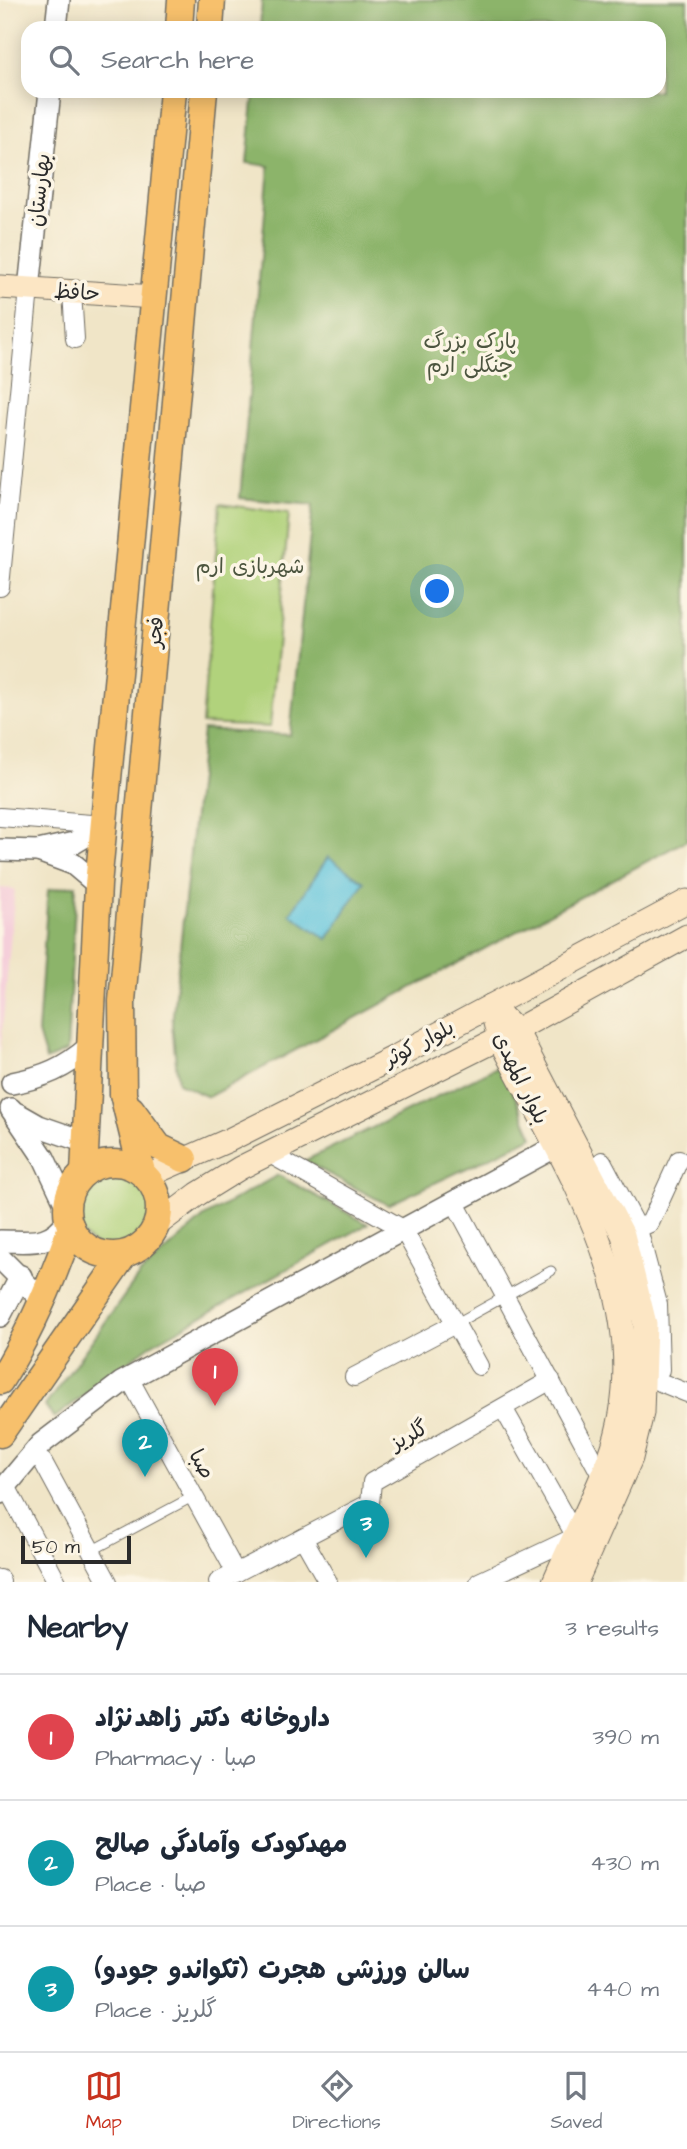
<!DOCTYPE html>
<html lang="en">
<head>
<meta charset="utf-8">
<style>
  :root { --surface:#fff; --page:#f6f6f7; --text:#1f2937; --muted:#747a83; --line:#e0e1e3; --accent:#c8321e }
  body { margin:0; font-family:"Architects Daughter","Playpen Sans Arabic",sans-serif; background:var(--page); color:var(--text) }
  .scale { position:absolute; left:21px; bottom:18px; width:110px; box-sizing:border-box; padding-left:7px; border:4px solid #2b2b2b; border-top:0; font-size:19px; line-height:24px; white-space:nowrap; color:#2b2b2b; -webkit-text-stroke:5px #fcf5e5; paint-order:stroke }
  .you { position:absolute; left:438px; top:592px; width:24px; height:24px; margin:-18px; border:5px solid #fff; border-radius:50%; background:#1a73e8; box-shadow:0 0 0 10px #1a73e833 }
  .badge { display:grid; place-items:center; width:46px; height:46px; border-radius:50%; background:var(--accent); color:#fff; font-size:23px; font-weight:700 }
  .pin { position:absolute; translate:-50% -58px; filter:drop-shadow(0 2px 4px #0008) }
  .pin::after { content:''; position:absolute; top:37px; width:24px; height:21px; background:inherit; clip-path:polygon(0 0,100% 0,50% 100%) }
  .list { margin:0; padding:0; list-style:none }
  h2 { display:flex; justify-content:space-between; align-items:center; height:91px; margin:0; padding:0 28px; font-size:30px }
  h2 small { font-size:23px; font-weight:400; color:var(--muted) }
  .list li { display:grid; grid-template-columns:46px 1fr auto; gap:21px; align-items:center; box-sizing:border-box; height:126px; padding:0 28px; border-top:2px solid var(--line) }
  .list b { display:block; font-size:26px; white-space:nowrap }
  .list p { margin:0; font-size:23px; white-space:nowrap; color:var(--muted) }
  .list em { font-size:23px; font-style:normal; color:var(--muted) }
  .icon { flex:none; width:38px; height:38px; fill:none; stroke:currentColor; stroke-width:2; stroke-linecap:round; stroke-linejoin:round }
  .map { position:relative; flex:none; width:687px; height:1582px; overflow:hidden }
  .search { position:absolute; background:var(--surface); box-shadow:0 4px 18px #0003; left:21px; right:21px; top:21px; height:77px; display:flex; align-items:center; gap:18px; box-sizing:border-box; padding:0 24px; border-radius:21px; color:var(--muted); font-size:26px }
  .sheet { height:469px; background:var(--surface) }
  nav { display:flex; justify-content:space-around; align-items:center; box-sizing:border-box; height:98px; border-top:2px solid var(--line); background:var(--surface); font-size:19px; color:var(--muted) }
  nav a { display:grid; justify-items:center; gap:4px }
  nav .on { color:var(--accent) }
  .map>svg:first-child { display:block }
  .built { fill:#f5cfda }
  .green { fill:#b1d27b; stroke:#6e7e53; stroke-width:2 }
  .forest { fill:#8cb46b; stroke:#5c704b; stroke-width:2 }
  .water { fill:#5fc4dd; stroke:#457884; stroke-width:2 }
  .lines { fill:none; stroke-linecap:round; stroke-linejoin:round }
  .service-casing { stroke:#706c62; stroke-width:11 }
  .minor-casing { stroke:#706c62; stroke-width:20 }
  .tertiary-casing { stroke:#706c62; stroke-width:24 }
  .secondary-casing { stroke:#706c62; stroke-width:25 }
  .primary-casing { stroke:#706c62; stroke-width:29 }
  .service { stroke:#fff; stroke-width:9 }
  .minor { stroke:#fff; stroke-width:18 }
  .tertiary { stroke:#fff; stroke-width:21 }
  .secondary { stroke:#fce6c4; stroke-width:23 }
  .primary { stroke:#f7c06c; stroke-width:26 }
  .labels { text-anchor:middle; stroke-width:7; stroke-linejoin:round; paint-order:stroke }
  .street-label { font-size:21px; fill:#2b2b2b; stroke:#fcf5e5 }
  .park-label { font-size:21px; fill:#4c553f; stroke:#fcf5e5 }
</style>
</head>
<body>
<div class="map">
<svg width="687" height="1582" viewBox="0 0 687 1582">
  <rect width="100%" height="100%" fill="#fcf5e5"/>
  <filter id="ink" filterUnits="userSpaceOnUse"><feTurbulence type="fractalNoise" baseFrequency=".0143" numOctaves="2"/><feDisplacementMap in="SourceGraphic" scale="14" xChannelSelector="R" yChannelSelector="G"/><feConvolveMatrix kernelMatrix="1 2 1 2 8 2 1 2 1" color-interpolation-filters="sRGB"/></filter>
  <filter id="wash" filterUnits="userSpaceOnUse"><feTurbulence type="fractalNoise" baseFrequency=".00686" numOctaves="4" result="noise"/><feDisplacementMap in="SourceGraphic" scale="28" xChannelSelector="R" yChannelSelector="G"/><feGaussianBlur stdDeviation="1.57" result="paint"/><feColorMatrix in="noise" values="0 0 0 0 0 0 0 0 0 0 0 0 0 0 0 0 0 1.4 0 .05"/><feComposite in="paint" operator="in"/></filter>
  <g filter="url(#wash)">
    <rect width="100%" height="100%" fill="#f0e5c7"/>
    <!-- built -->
    <path class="built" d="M 0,888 L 15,889 L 0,1055 Z"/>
    <!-- green -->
    <g class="green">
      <path d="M 220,504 L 289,513 L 270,727 L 202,724 Z"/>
      <circle cx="113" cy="1211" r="38"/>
    </g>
    <!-- forest -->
    <g class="forest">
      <path d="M 262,0 L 687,0 L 687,840 L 208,1097 L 178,1083 L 172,1024 L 203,730 L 290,735 L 313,505 L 240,498 L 269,166 L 247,163 L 254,91 L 659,91 L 659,28 L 260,28 Z"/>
      <path d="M 76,885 L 67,1051 L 46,1060 L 38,1033 L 48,890 Z"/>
      <path d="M 501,1065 L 533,1137 L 388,1205 L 304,1161 Z"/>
      <path d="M 278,1175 L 368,1224 L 149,1346 L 54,1418 L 45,1406 L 140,1274 L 204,1217 Z"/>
    </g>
    <!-- water -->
    <path class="water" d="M 328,857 L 364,882 L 327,939 L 290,914 Z"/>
  </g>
  <g filter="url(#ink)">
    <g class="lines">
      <defs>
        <g id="service">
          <path d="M 455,1324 L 551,1271"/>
          <path d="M 91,1551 L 194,1496"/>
        </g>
        <g id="minor">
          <path d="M 72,292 L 75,339"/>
          <path d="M 0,587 L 29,289"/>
          <path d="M 0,817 L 104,825"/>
          <path d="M 270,1154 L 403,1229 L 479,1366"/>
          <path d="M 602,1161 L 638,1229 L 658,1304 L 660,1370"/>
          <path d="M 454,1201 L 601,1475"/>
          <path d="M 627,1233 L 650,1223 L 679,1160"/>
          <path d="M 645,1376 L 687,1393"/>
          <path d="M 354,1377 L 455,1324"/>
          <path d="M 129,1378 L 236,1573"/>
          <path d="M 503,1408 L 575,1535"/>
          <path d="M 43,1462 L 108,1582"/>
          <path d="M 6,1486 L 57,1582"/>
          <path d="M 303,1538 L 328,1582"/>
          <path d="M 0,1579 L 1,1582"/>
          <path d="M 218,1582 L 370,1503 L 372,1482 L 551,1380"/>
          <path d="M 479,1582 L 573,1538"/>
        </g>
        <g id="tertiary">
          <path d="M 56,28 L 59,0"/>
          <path d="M 29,289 L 50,91"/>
          <path d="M 0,850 L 38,851"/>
          <path d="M 98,885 L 73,864 L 38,851 L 74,843 L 104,825"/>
          <path d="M 12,1083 C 44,1077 65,1068 89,1047"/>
          <path d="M 11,1109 L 44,1158 L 67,1207"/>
          <path d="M 18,1114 L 39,1126 L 85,1142"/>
          <path d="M 0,1241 C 31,1241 49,1247 68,1220"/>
          <path d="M 0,1258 L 44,1302"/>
          <path d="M 0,1316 L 21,1276"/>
          <path d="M 0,1493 L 41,1444 L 121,1383 L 555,1147"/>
        </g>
        <g id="secondary">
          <path d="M 0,287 L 154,297"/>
          <path d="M 491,1006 L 516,1030 L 623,1235 L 645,1324 L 642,1413 L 631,1458 L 576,1582"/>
          <path d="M 491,1006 L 499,1039 C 564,1166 663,1306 610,1456 C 594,1499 572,1540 554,1582"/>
          <path d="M 147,1176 L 229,1140 L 397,1056 L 687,901"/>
          <path d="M 158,1224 L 198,1194 L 240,1168 L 516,1030 L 687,936"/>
        </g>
        <g id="primary">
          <path d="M 179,28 L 181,0"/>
          <path d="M 210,28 L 212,0"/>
          <path d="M 131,1109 L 159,1147 L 184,1159"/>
          <circle cx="113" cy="1209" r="46"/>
          <path d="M 142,1172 L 123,1094 L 122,1001 L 204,91"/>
          <path d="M 84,1173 L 98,885 L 173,91"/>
          <path d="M 0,1381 C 31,1332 52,1282 71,1227"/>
          <path d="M 0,1434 L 124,1255"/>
        </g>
      </defs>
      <!-- service casing -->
      <use href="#service" class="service-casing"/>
      <!-- minor casing -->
      <use href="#minor" class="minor-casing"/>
      <!-- tertiary casing -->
      <use href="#tertiary" class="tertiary-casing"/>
      <!-- secondary casing -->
      <use href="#secondary" class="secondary-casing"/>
      <!-- primary casing -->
      <use href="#primary" class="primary-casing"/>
      <!-- service -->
      <use href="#service" class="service"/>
      <!-- minor -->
      <use href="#minor" class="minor"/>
      <!-- tertiary -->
      <use href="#tertiary" class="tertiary"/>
      <!-- secondary -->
      <use href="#secondary" class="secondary"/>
      <!-- primary -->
      <use href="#primary" class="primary"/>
    </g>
  </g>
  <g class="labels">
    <!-- street labels -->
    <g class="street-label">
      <text transform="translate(39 190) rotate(-84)" y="7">بهارستان</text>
      <text transform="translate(77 292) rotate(3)" y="7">حافظ</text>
      <text transform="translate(155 632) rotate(-85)" y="7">فجر</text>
      <text transform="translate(419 1043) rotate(-28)" y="7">بلوار کوثر</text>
      <text transform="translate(521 1078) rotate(64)" y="7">بلوار المهدی</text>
      <text transform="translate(409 1435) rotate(-29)" y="7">گلریز</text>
      <text transform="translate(202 1464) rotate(61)" y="7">صبا</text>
    </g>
    <!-- park labels -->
    <g class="park-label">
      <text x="470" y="348">پارک بزرگ<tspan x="470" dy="24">جنگلی ارم</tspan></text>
      <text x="250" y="573">شهربازی ارم</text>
    </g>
  </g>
</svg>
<div class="scale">50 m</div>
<div class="you"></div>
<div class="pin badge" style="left:215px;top:1406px;background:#e0444e">1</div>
<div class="pin badge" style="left:145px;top:1477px;background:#0f9aa8">2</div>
<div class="pin badge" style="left:366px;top:1558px;background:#0f9aa8">3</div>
<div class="search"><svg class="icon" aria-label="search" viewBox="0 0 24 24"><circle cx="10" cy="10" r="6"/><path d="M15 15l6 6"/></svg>Search here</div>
</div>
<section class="sheet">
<h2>Nearby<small>3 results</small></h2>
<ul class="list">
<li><span class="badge" style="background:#e0444e">1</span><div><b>داروخانه دکتر زاهدنژاد</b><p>Pharmacy · صبا</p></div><em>390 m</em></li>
<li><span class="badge" style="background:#0f9aa8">2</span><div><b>مهدکودک وآمادگی صالح</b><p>Place · صبا</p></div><em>430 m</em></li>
<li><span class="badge" style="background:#0f9aa8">3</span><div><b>سالن ورزشی هجرت (تکواندو جودو)</b><p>Place · گلریز</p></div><em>440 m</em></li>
</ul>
</section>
<nav>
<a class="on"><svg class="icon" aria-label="map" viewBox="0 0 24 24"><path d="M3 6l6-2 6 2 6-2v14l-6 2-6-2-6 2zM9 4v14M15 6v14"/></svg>Map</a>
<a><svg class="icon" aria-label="directions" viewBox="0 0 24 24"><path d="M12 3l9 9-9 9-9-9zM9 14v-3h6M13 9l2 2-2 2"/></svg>Directions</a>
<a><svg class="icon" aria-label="saved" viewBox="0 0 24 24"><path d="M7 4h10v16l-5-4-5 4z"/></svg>Saved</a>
</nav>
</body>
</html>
